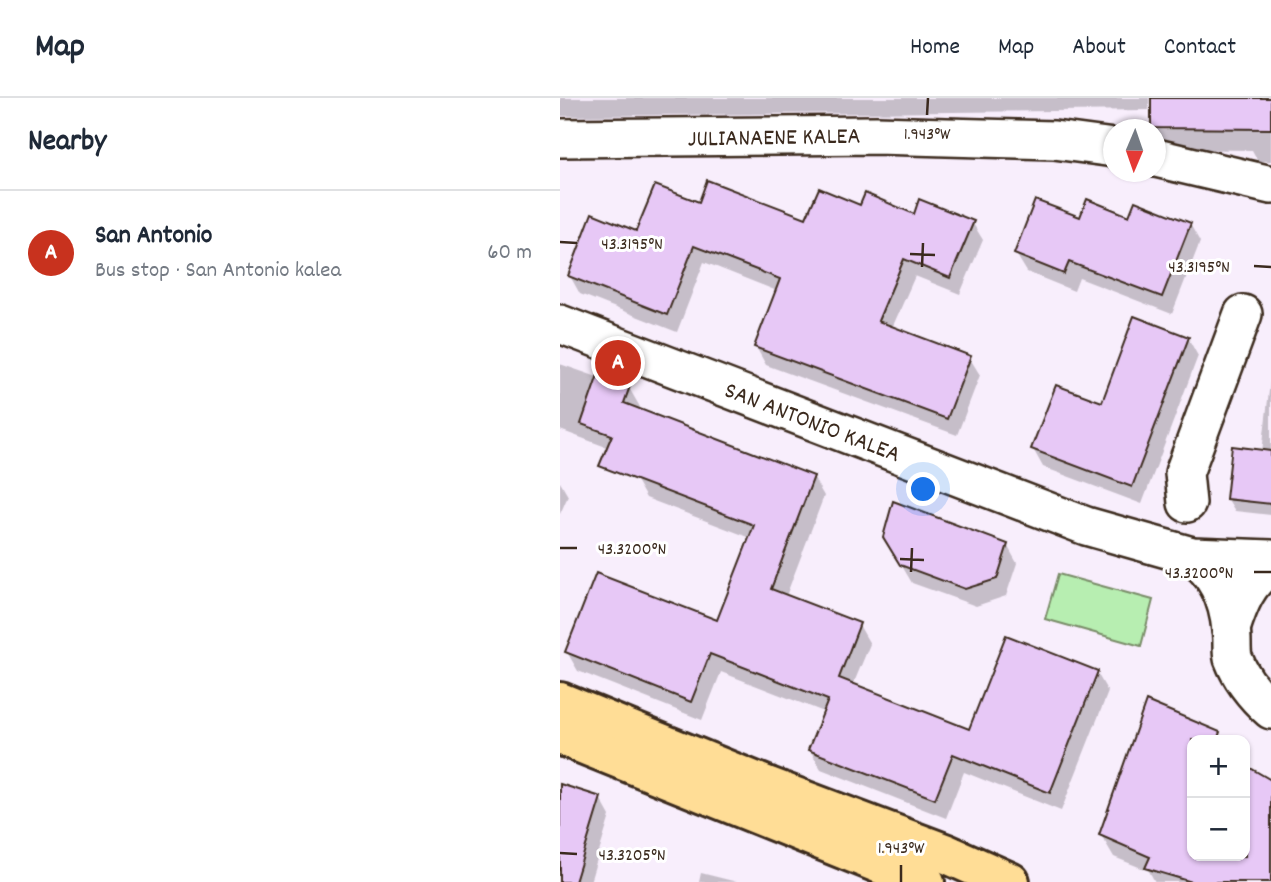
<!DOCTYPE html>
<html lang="en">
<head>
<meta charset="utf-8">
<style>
  :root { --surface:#fff; --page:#f2f2f3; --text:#1f2937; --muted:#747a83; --line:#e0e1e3; --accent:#c8321e }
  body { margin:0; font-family:Dekko,sans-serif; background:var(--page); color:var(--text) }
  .controls { position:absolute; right:21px; bottom:21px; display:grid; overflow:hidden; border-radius:14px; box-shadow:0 2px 5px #0004 }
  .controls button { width:63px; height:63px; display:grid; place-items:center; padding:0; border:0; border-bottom:2px solid var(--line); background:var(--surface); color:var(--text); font:35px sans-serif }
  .compass { position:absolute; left:543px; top:21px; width:63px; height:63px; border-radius:50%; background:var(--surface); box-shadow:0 2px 5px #0004; rotate:182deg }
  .you { position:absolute; left:364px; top:392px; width:24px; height:24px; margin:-18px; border:5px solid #fff; border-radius:50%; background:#1a73e8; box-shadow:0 0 0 10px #1a73e833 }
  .badge { display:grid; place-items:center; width:46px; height:46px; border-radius:50%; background:var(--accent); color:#fff; font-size:23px; font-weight:700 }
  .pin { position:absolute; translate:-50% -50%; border:4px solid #fff; box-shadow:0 2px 7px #0006 }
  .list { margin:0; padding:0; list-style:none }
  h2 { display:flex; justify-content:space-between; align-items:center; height:91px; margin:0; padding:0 28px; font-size:30px }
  h2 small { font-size:23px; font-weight:400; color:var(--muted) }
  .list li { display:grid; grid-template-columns:46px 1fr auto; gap:21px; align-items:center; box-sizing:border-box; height:126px; padding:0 28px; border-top:2px solid var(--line) }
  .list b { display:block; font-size:26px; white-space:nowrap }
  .list p { margin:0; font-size:23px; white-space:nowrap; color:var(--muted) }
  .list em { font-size:23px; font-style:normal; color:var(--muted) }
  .map { position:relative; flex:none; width:711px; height:784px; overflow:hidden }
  header { display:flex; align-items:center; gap:42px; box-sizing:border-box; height:98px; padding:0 35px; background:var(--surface); border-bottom:2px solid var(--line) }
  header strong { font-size:33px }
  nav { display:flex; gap:38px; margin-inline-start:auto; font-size:24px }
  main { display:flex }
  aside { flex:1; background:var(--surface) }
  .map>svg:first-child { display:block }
  .green { fill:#b7eeb1; stroke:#798c68; stroke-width:2 }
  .shadow { fill:#0003 }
  .building { fill:#e7c8f6; stroke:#3b2a1e; stroke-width:2 }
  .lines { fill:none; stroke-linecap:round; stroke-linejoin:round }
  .minor-casing { stroke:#3b2a1e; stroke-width:42 }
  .major-casing { stroke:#3b2a1e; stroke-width:44 }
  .minor { stroke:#fff; stroke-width:37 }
  .major { stroke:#ffdd96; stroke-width:38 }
  .ticks { fill:none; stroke:#3b2a1e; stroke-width:2.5 }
  .labels { text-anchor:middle; stroke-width:6; stroke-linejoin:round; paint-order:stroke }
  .street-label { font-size:24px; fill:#3b2a1e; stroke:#fff }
  .ticks-label { font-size:18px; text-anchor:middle; fill:#3b2a1e; stroke:#fff; stroke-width:6; stroke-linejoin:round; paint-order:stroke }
</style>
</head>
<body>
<header>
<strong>Map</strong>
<nav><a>Home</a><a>Map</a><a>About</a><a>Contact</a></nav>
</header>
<main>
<aside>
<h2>Nearby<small></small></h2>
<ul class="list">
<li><span class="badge">A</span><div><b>San Antonio</b><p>Bus stop · San Antonio kalea</p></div><em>60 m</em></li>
</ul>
</aside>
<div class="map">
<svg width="711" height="784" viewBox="0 0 711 784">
  <rect width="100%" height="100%" fill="#f8eefc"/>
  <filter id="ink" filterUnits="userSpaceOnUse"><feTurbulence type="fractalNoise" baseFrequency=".0143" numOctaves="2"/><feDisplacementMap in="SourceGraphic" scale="14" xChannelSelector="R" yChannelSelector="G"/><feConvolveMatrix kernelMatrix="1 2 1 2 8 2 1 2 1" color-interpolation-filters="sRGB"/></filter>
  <g filter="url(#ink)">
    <!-- green -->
    <path class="green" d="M 498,476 L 593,502 L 581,548 L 485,521 Z"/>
    <!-- shadow -->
    <g class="shadow">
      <path d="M 0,0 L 589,0 L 589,12 L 0,18 Z"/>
      <path d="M 593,0 L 711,0 L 711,63 L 698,63 L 692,52 L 605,51 L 596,32 L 593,30 Z"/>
      <path d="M 140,106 L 247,123 L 301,109 L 412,124 L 423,142 L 400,196 L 355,178 L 332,230 L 409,259 L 420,277 L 397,337 L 206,267 L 196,249 L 217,193 L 144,164 L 117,234 L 20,196 L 10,178 L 77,135 Z"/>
      <path d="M 521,122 L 630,126 L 640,144 L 612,216 L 519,180 L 514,193 L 467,174 L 456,156 Z"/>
      <path d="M 628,240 L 638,258 L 582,406 L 483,369 L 473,351 L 543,306 Z"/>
      <path d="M 0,266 L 69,290 L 80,309 L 78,313 L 253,379 L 264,398 L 226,498 L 299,527 L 310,546 L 293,587 L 410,633 L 537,575 L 548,594 L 501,713 L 404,674 L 386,720 L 261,671 L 250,652 L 264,614 L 161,574 L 142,622 L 18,573 L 7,554 L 158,524 L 191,440 L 86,400 L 75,381 L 49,350 L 0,332 Z"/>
      <path d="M 711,275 L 711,417 L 675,413 L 667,400 L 702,354 Z"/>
      <path d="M 0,384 L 8,398 L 0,416 Z"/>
      <path d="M 325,439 L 447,447 L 457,465 L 446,498 L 416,508 L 352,485 Z"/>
      <path d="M 587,605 L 659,635 L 663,642 L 632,642 L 632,758 L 685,758 L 685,669 L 711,684 L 711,784 L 595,784 L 589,773 L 554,759 L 541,737 Z"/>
      <path d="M 0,687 L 40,700 L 50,718 L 30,784 L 0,784 Z"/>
      <path d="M 141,775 L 177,784 L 139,784 Z"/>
    </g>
    <!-- building -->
    <g class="building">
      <path d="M 591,0 L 711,0 L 711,31 L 591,30 Z"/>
      <path d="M 147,82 L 246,120 L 259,90 L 300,107 L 305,95 L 354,116 L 359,101 L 414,123 L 390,180 L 344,161 L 318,223 L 411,258 L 387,321 L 194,249 L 220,181 L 134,148 L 107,217 L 8,178 L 32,115 L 76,133 L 95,87 L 139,104 Z"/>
      <path d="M 527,101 L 569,118 L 575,103 L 631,125 L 602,199 L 509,164 L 504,176 L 454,156 L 475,102 L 520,119 Z"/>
      <path d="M 574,218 L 629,239 L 572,389 L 471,351 L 496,287 L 542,304 Z"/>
      <path d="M 38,277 L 70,288 L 64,305 L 254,378 L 211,491 L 300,525 L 279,580 L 409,631 L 446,537 L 538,573 L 490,695 L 393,656 L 375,701 L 248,652 L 268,602 L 150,556 L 131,604 L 5,554 L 36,475 L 157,522 L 194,427 L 39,368 L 52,337 L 21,326 Z"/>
      <path d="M 672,348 L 711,353 L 711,406 L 666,401 Z"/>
      <path d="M 333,403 L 448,446 L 437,481 L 405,491 L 340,467 L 323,439 Z"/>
      <path d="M 586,603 L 660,634 L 657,642 L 632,642 L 632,758 L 685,758 L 685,667 L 711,682 L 711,784 L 632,784 L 585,770 L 590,759 L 539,737 Z"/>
      <path d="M 0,686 L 41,699 L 15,784 L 0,784 Z"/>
    </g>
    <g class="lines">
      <defs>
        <g id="minor">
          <path d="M 0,40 L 316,37 L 494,42 L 554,50"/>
          <path d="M 596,60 L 711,87"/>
          <path d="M 0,226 L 526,428 L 632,458 L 711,461"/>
          <path d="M 627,405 L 624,375 L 683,216"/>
          <path d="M 632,458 C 657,475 668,502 671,532 C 673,541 671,551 673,560 C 681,581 694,597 711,612"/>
          <path d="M 671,531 C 678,509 688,480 711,470"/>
        </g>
        <g id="major">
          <path d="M 0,604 L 209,689 L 387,756 L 450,784"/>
          <path d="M 0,637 L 365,784"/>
        </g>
      </defs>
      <!-- minor casing -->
      <use href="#minor" class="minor-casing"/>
      <!-- major casing -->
      <use href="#major" class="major-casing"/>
      <!-- minor -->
      <use href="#minor" class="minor"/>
      <!-- major -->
      <use href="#major" class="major"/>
    </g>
  </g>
  <!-- ticks -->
  <path class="ticks" d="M 367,17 L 368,0M 0,144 L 17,145M 350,156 L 375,157M 694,168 L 711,169M 362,169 L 363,145M 0,450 L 17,450M 340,461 L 364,462M 351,474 L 352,450M 694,474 L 711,474M 0,755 L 17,756M 341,784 L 341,767"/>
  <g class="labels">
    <!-- street labels -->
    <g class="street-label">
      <text transform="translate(214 38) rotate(-1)" y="8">JULIANAENE KALEA</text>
      <text transform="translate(253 323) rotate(21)" y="8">SAN ANTONIO KALEA</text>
    </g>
  </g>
  <g class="ticks-label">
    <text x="367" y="41">1.943°W</text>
    <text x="72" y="151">43.3195°N</text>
    <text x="639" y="174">43.3195°N</text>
    <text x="72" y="456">43.3200°N</text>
    <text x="639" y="480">43.3200°N</text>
    <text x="341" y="755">1.943°W</text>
    <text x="72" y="762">43.3205°N</text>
  </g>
</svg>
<div class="controls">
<button>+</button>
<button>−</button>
</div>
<svg class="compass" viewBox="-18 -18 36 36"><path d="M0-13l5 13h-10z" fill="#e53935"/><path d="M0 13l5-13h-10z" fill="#747a83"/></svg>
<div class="you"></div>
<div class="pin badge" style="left:58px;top:265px">A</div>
</div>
</main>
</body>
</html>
